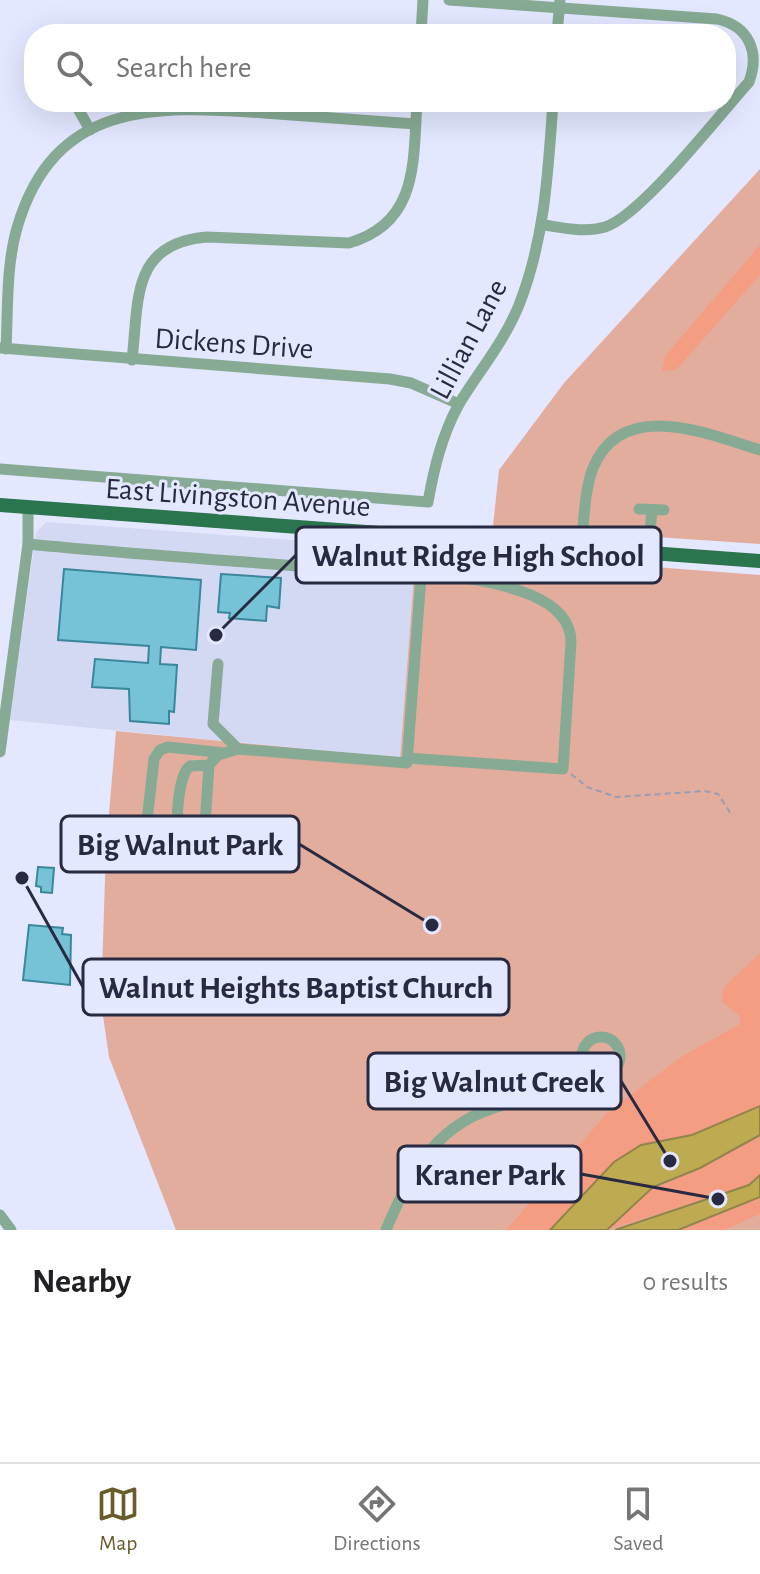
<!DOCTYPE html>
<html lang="en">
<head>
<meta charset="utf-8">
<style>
  :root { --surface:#fff; --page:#f2f2f2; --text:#202124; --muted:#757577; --line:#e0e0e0; --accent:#685d2a }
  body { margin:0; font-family:"Alegreya Sans",sans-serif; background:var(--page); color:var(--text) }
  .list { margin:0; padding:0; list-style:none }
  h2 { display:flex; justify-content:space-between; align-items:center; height:104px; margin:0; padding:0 32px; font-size:34px }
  h2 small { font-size:26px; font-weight:400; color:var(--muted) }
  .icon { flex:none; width:44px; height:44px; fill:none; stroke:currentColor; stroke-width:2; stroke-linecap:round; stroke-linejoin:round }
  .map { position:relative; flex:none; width:760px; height:1230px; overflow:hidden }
  .search { position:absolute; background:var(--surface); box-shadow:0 8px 32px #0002; left:24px; right:24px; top:24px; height:88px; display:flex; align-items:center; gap:20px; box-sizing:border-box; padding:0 28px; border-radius:32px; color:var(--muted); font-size:30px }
  .sheet { height:232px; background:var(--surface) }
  nav { display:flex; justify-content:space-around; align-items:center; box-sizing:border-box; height:112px; border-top:2px solid var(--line); background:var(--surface); font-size:22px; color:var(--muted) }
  nav a { display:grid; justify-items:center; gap:4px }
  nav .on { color:var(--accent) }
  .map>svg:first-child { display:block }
  .built { fill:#d3d8f3 }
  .green { fill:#e3ad9d }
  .forest { fill:#f59d83 }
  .water { fill:#beab51; stroke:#91844c; stroke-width:2 }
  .building { fill:#76c3d8; stroke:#39879b; stroke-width:2 }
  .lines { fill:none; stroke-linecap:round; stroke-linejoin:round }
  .path { stroke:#999cb4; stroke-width:2; stroke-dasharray:6 4; stroke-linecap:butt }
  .minor { stroke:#86aa93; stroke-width:11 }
  .major { stroke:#2a744e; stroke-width:14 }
  .labels { text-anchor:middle; stroke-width:6; stroke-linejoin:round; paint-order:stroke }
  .street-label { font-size:30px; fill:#272a40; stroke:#e3e7ff }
  .leader { fill:none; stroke:#272a40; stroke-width:3 }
  .callout-dot { fill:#272a40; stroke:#e3e7ff; stroke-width:3 }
  .callout { fill:#e3e7ff; stroke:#272a40; stroke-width:3 }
  .callout-label { font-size:32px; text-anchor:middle; font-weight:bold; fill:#272a40 }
</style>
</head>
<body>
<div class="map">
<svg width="760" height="1230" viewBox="0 0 760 1230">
  <rect width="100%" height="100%" fill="#e3e7ff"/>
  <!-- built -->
  <path class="built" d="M 46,522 L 416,549 L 400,758 L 10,720 L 36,533 Z"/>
  <!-- green -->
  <g class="green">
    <path d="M 760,169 L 760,544 L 493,526 L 499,470 L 564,383 Z"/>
    <path d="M 416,549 L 760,575 L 760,1230 L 176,1230 L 109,1057 L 101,1002 L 106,849 L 116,731 L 400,758 Z"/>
  </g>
  <!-- forest -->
  <g class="forest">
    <path d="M 760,245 L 760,275 L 676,370 L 662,371 L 665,356 Z"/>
    <path d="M 760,953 L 760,1106 L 692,1135 L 641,1145 L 614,1162 L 550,1230 L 506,1230 L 607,1113 L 681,1057 L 740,1024 L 740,1016 L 721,1001 L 724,987 Z"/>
    <path d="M 760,1135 L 760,1175 L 749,1185 L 607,1230 L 653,1187 L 700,1168 Z"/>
    <path d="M 760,1197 L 760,1214 L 724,1230 L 678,1230 Z"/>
  </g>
  <!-- water -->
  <g class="water">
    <path d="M 760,1106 L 760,1135 L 700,1168 L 653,1187 L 607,1230 L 550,1230 L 614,1162 L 641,1145 L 692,1135 Z"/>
    <path d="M 760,1175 L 760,1197 L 678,1230 L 615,1230 L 749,1185 Z"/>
  </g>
  <!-- building -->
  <g class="building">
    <path d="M 64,569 L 201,580 L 196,650 L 161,647 L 160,664 L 177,665 L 174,712 L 169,711 L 169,724 L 130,721 L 129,689 L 92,687 L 95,659 L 148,663 L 149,646 L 58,640 Z"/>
    <path d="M 221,574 L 281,578 L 279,608 L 267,606 L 266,621 L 229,618 L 230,613 L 218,612 Z"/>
    <path d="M 38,867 L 54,868 L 52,893 L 41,892 L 41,887 L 36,886 Z"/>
    <path d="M 29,925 L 63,928 L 62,934 L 71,935 L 70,985 L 23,980 Z"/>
  </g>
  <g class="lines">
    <!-- path -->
    <path class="path" d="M 571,774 L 587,787 L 616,797 L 705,791 L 718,794 L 731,814"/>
    <!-- minor -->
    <g class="minor">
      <path d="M 449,0 L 717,19 C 749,26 760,52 749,82 C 720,114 641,216 605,227 C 585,233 564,228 544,225"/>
      <path d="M 421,34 L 423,0"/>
      <path d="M 557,34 L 560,0"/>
      <path d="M 76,105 L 90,130"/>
      <path d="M 1,348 L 390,379 L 411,383 L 459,404"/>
      <path d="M 6,349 C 8,310 6,266 17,228 C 54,101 155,105 264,113 C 314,117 365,120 415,124"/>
      <path d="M 132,360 C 139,302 130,243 207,237 L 349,243 C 419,223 413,161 417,102"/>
      <path d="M 0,469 L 428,502 C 434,468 442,435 459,404 C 479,371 504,342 519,305 C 545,239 548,172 553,102"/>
      <path d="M 639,509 L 664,510"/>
      <path d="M 28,544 C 139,555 251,562 362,571 C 417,575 479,573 531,595 C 552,604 571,618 571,642 L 563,769 L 407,758"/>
      <path d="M 581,548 C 584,523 584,492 593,468 C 622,397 708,434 760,450"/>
      <path d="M 648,553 L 652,510"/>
      <path d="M 218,664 L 213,724 L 238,749 L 407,763 L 424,536"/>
      <path d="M 0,752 L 28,544 L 28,508"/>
      <path d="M 209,765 L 190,766 C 178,774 173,832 182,842 L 194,843 L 204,839 L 209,765 L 218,755 L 238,749"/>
      <path d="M 146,830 L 154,759 L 160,750 L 168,747 L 225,753"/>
      <circle cx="601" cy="1056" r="19"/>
      <path d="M 0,1215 L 11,1230"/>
      <path d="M 386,1230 C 408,1177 433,1128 491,1109 C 526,1097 556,1090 587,1068"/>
    </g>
    <!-- major -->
    <path class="major" d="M 0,505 L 760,561"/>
  </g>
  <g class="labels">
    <!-- street labels -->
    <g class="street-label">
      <text transform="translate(468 339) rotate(-62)" y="10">Lillian Lane</text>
      <text transform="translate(234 343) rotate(4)" y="10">Dickens Drive</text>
      <text transform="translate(238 497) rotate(4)" y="10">East Livingston Avenue</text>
    </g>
  </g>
  <!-- callouts -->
  <path class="leader" d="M216 635L296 555M432 925L299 844M22 878L83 987M670 1161L621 1081M718 1199L581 1174"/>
  <g class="callout-dot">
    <circle cx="216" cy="635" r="8"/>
    <circle cx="432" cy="925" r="8"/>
    <circle cx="22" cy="878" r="8"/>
    <circle cx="670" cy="1161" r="8"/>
    <circle cx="718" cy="1199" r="8"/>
  </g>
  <g class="callout">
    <rect x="296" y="527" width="365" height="56" rx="8"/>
    <rect x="61" y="816" width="238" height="56" rx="8"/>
    <rect x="83" y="959" width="426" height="56" rx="8"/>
    <rect x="368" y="1053" width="253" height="56" rx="8"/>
    <rect x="398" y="1146" width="183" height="56" rx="8"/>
  </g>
  <g class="callout-label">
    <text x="478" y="566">Walnut Ridge High School</text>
    <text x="180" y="855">Big Walnut Park</text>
    <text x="296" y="998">Walnut Heights Baptist Church</text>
    <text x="494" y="1092">Big Walnut Creek</text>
    <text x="490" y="1185">Kraner Park</text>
  </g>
</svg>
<div class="search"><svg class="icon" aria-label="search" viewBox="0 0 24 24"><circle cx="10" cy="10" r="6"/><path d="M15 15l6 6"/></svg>Search here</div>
</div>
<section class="sheet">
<h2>Nearby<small>0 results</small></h2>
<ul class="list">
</ul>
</section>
<nav>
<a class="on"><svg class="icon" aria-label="map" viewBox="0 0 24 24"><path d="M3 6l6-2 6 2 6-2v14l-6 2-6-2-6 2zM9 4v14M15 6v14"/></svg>Map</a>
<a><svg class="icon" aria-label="directions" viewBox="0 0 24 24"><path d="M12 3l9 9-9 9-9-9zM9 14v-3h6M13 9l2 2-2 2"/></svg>Directions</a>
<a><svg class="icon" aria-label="saved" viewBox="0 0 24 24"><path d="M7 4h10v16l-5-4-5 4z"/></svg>Saved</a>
</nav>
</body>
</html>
